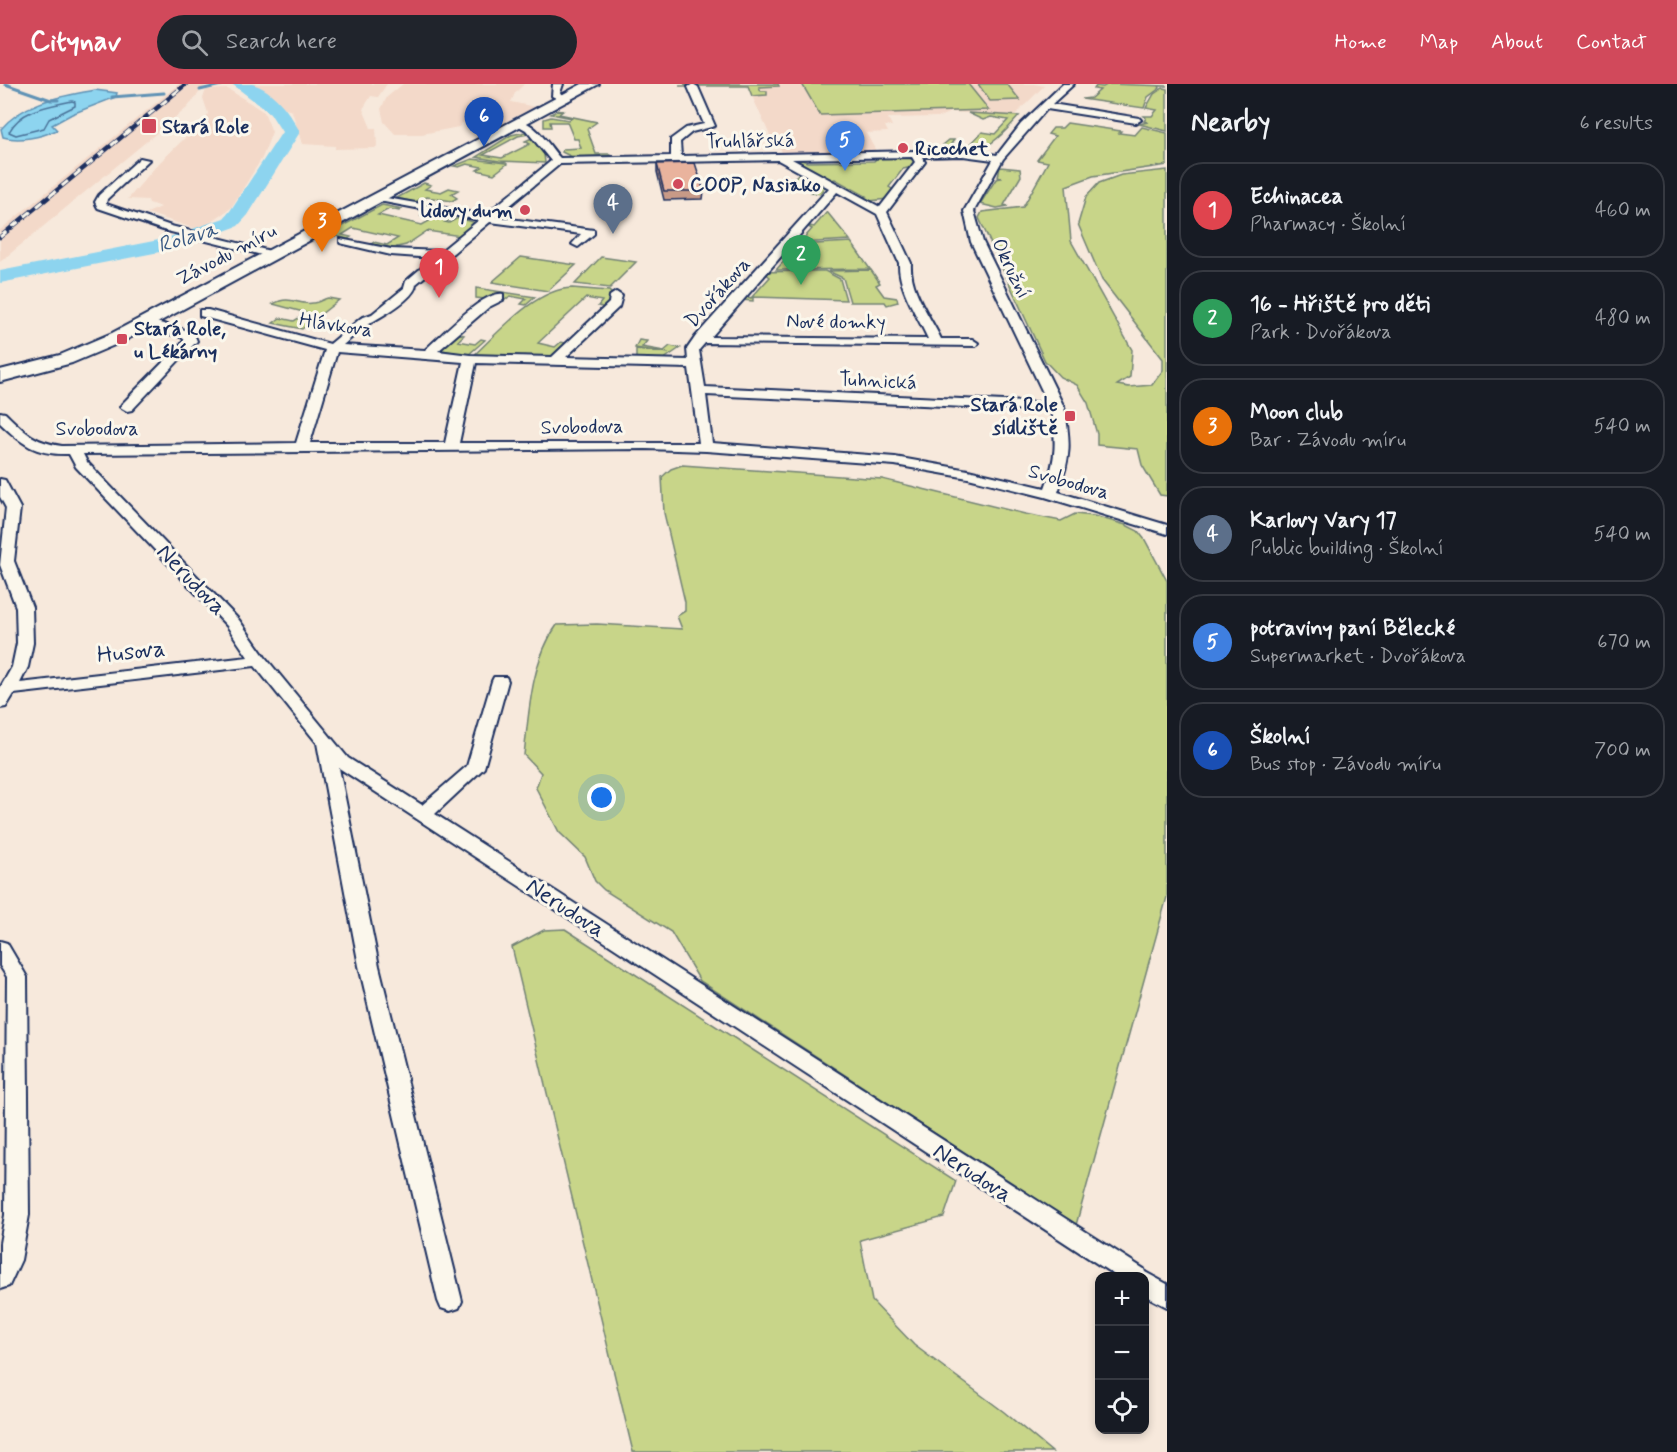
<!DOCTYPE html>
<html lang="en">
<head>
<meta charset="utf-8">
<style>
  :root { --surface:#171b24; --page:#20242c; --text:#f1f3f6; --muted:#9ea1a6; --line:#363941; --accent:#d1495b }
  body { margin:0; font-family:Mynerve,sans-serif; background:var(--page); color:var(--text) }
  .controls { position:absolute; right:18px; bottom:18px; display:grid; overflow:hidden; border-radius:12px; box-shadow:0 3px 9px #0003 }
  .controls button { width:54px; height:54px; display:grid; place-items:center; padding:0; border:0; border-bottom:2px solid var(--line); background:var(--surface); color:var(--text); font:30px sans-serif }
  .you { position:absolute; left:602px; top:714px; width:21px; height:21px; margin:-15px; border:4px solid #fff; border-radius:50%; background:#1a73e8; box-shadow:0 0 0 9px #1a73e833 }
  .badge { display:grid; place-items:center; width:39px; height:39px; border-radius:50%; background:var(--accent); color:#fff; font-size:20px; font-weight:700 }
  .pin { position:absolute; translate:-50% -50px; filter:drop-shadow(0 2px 3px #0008) }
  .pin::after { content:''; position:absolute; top:32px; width:21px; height:18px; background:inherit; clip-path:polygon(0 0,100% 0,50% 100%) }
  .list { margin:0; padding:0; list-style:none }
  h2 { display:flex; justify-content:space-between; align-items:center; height:78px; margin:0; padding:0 24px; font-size:26px }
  h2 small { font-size:20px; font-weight:400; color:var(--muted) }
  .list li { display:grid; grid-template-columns:39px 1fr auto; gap:18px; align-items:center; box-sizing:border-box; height:96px; margin:0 12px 12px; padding:0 12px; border:2px solid var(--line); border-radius:24px }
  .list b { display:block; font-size:22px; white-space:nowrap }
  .list p { margin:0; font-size:20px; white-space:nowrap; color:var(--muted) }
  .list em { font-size:20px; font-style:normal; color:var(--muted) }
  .icon { flex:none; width:33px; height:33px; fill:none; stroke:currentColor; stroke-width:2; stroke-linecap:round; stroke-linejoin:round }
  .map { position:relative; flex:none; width:1167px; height:1368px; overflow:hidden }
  header { display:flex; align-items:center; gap:36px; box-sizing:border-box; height:84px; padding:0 30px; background:var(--accent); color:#fff }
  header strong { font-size:28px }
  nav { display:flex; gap:33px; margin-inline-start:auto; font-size:21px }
  .search { width:420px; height:54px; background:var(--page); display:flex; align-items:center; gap:15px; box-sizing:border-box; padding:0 21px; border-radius:33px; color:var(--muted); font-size:22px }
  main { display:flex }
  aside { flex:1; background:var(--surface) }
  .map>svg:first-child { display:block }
  .built { fill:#f3d9c9 }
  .green { fill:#c8d589; stroke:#728274; stroke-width:1.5 }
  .water { fill:#8dd4ef; stroke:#5f92b5; stroke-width:1.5 }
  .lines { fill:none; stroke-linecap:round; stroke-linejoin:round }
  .shore { stroke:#497198; stroke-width:1.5 }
  .stream { stroke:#5f92b5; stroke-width:3 }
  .river { fill:#8dd4ef; fill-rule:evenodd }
  .street-casing { stroke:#1b2f5e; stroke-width:4 }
  .secondary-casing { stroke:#1b2f5e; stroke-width:4 }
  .street { fill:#fbf7ec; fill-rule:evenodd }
  .secondary { fill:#fbf7ec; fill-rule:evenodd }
  .rail-casing { stroke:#1b2f5e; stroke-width:4.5 }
  .rail { stroke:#fbf7ec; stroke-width:3; stroke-dasharray:8; stroke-linecap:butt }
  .wall { fill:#c89a87; stroke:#1b2f5e; stroke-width:1.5 }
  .building { fill:#e9b39d; stroke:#1b2f5e; stroke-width:1.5 }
  .poi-dot { fill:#d1495b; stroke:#fbf7ec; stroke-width:2 }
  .labels { text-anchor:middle; stroke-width:6; stroke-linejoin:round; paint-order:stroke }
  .far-poi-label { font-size:20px; font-weight:bold; fill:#1b2f5e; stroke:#fbf7ec; text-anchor:start }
  .far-street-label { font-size:20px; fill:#1b2f5e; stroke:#fbf7ec }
  .far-water-label { font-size:22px; font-style:italic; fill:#385882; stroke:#fbf7ec }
  .street-label { font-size:24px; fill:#1b2f5e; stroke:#fbf7ec }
</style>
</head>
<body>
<header>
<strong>Citynav</strong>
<div class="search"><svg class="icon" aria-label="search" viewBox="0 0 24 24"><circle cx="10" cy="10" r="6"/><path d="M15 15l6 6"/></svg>Search here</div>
<nav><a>Home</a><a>Map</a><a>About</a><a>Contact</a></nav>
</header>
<main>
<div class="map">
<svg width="1167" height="1368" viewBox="0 0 1167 1368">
  <rect width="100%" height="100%" fill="#f7e9dc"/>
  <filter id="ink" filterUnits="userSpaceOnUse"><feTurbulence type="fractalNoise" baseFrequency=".0167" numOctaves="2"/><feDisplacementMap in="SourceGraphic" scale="12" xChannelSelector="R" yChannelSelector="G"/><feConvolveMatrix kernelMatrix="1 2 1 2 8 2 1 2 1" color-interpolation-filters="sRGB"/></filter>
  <g filter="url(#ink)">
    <!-- built -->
    <g class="built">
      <path d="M 179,0 L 206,0 L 187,24 L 0,178 L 0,146 Z"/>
      <path d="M 251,0 L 387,0 L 378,13 L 371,12 L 363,25 L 371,44 L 376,44 L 377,62 L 375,64 L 335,65 L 335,62 L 302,60 L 292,27 L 283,24 L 277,16 Z"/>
      <path d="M 403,0 L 524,0 L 515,9 L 511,18 L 535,23 L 499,41 L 477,37 L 462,39 L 459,43 L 422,50 L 395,50 L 384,38 L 381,25 L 387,13 Z"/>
      <path d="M 778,0 L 1034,0 L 1044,2 L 1014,32 L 951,28 L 939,33 L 888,34 L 892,42 L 885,42 L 888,48 L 866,49 L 876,67 L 782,69 L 778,56 L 772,56 L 752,12 L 767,11 L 759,3 L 778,2 Z"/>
      <path d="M 228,5 L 264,28 L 272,48 L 262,74 L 231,124 L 199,146 L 147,129 L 161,123 L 149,119 L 148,116 L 128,115 L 157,81 L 189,50 L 197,49 L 204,41 L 208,29 L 203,14 L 206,6 Z"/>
    </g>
    <!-- green -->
    <g class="green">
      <path d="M 684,0 L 778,0 L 779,2 L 759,3 L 761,7 L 767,7 L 767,11 L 752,12 L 748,2 L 679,2 L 694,2 Z"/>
      <path d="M 802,0 L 968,0 L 989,26 L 820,31 Z"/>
      <path d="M 978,0 L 1007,0 L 1020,16 L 990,17 Z"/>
      <path d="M 1108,0 L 1167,2 L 1159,2 L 1160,4 L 1148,13 L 1144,24 L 1082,15 L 1091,14 L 1100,6 L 1094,5 L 1096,2 L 1103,3 Z"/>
      <path d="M 1163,4 L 1167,5 L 1167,47 L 1139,40 L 1148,38 L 1144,37 L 1146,34 L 1144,32 L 1152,32 L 1157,26 L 1146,24 L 1154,10 Z"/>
      <path d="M 558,26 L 563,27 L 559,30 L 597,38 L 587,45 L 596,70 L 610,70 L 611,72 L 572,73 L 562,68 L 563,65 L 581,64 L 578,55 L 574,55 L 567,38 L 550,38 L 551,43 L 544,43 L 544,35 L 551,33 L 569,36 L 572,34 L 551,30 Z"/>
      <path d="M 968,29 L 1019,32 C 998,55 980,77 946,64 L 943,61 L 949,56 L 954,56 L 951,60 L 968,63 L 982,48 L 995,50 L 1008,36 L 991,33 L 983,36 Z"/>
      <path d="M 1067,39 L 1121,47 L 1119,49 L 1135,51 L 1142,43 L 1167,49 L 1167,81 L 1093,92 L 1066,102 L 1071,157 L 1132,266 L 1130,293 L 1117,301 L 1129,303 L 1152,301 L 1163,286 L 1163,275 L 1102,196 L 1078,140 L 1086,113 L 1099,99 L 1121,91 L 1167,86 L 1167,412 L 1160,411 L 1142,381 L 1138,365 L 1097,361 L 1097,350 L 1088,319 L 1077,301 L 1060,293 L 1045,277 L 979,134 L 982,128 L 1023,123 L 1048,78 L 1037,76 L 1055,52 L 1048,50 L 1053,44 L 1062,44 Z"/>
      <path d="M 525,48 L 528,50 L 518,52 L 483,71 L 502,74 L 530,60 L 525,57 L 532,54 L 544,70 L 545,79 L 499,77 L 476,73 L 511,51 Z"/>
      <path d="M 878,73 L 907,73 L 916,77 L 913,83 L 903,85 L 889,103 L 895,107 L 888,115 L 869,117 L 860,114 L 866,112 L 835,95 L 828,97 L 792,77 L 799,75 L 807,78 L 874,77 Z"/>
      <path d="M 472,75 L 506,79 L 507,80 L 494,90 L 477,86 L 482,83 L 467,80 L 459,83 L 454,82 Z"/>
      <path d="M 1000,83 L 1020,85 L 1021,92 L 1004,121 L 1008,122 L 997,124 L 980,120 L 996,95 L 1001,94 L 998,93 Z"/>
      <path d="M 800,88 L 825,102 L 820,110 L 811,108 L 813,104 L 795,102 L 791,106 L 784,105 Z"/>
      <path d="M 424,99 L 431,101 L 425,105 L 441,108 L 449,104 L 458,106 L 451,110 L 457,114 L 452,117 L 427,113 L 414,118 L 397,114 Z"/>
      <path d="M 382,121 L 402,125 L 399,127 L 389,125 L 378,131 L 422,141 L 433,135 L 421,132 L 425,129 L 453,135 L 445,138 L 449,139 L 458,134 L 477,139 L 461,152 L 427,147 L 406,161 L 397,163 L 399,165 L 371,160 L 374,158 L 387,161 L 398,154 L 353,144 L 342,151 L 351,153 L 348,155 L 327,150 Z"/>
      <path d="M 827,128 L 850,156 L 800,159 L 812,145 L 805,141 L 814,143 Z"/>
      <path d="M 851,158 L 870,185 L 776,186 L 798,161 Z"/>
      <path d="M 521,173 L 576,181 L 548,207 L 492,198 Z"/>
      <path d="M 601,173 L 636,178 L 610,204 L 575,200 Z"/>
      <path d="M 871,186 L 880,199 L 876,201 L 884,212 L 897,214 L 898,218 L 887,221 L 885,218 L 850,218 L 843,194 L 828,187 Z"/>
      <path d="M 800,187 L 801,191 L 804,192 L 803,187 L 825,187 L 840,195 L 846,216 L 753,213 L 753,217 L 741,216 L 743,211 L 751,214 L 770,193 L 764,188 Z"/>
      <path d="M 476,204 L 535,213 L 526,221 L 521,220 L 526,215 L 510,212 L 504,217 L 476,214 Z"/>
      <path d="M 572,204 L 609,207 L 612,210 L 606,224 L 598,222 L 602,217 L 586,214 L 538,259 L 555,263 L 561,258 L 570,260 L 556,271 L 549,274 L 473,272 C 499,248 535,205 572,204 Z"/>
      <path d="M 328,214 L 339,216 L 302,245 L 273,239 L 280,234 L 294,237 L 307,229 L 273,220 C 291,210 298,222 313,219 C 318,219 323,215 328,214 Z"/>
      <path d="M 456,249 L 464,251 L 458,257 L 475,260 L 481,255 L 485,256 L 468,271 L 442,266 L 441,264 Z"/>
      <path d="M 639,256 L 647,257 L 642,263 L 664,267 L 670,262 L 680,264 L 661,277 L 636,277 L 636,265 L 669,269 L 635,264 Z"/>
      <path d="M 682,381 L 882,395 L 1025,430 L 1061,437 L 1075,430 L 1094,432 L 1126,441 L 1138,447 L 1145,456 L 1167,497 L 1167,813 L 1076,1141 L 700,897 L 671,848 L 604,806 L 595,797 L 585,773 L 559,748 L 536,704 L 541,689 L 524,671 C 529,628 531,577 557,541 L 597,540 L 682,545 L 677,532 L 685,527 L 685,518 L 664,429 L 662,393 L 671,385 Z"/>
      <path d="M 565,845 L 956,1097 L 944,1133 L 860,1156 L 872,1217 L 914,1261 L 1004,1328 L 1052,1368 L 633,1368 L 512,863 L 544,846 Z"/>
    </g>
    <!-- water -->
    <path class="water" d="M 95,6 L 117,9 L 116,13 L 72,30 L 52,41 L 57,46 C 41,53 19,58 3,53 L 1,45 C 25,17 60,13 95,6 Z"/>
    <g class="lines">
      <!-- shore -->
      <path class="shore" d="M 72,17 L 75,18 L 75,22 L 49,35 L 44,44 L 16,51 L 9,48 C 21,25 49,22 72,17 Z"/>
      <!-- stream -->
      <g class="stream">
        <path d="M 5,0 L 51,16 L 58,16"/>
        <path d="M 200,6 L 225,0"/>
        <path d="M 112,13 L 164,9"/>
      </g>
      <!-- river -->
      <path class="river" d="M 232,0 C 238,0 246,0 252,0 C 273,5 291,30 300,48 L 248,131 L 238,142 L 175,165 L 0,199 L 0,187 L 164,155 L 224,134 L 230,127 L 282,48 L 270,29 Z"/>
      <defs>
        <g id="street">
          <path d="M 553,0 L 563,0 L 560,9 L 568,13 L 568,17 L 562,17 L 552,12 Z"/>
          <path d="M 693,0 L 698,3 L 715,42 L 692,48 L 680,58 L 681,72 L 963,66 L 997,71 L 1021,40 L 1063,0 L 1074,0 L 1052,20 L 1139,34 L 1141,36 L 1136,39 L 1047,25 L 1003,75 L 974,127 L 983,158 L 1064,323 C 1071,359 1071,373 1058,408 L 1167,441 L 1167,450 L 1045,413 L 968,394 L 895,381 L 706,367 L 646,365 L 83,370 L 87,378 L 239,536 L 265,573 L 348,674 L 422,721 L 467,682 L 492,597 L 494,593 L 506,593 L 508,597 L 484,684 L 435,730 L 1144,1185 L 1145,1188 L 1167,1200 L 1167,1223 L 1144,1211 L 1144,1192 L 1116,1192 L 339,684 L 379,882 L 462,1217 L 459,1224 L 450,1227 L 441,1224 L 438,1217 L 359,882 L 317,659 L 255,582 L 14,610 L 6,623 L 0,624 L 0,604 L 12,583 L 17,559 L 16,523 L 0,481 L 6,424 L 0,413 L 0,395 L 5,396 L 20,424 L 14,477 L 32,523 L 33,559 L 28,583 L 20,599 L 248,573 L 227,542 L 76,383 L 69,370 C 36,371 23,361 0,339 L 0,328 L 5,329 C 25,348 33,358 62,362 L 296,359 L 325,266 L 200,232 L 200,226 L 208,226 L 330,260 L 361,234 L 372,230 L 404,204 L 406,197 L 433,174 L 391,171 L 340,159 L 340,155 L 391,165 L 441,167 L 479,136 L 379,117 L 374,114 L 375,112 L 485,131 L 551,77 L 526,46 L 517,41 L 517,37 C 534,35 549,62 560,74 L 671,72 L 671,55 L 686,44 L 704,40 L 688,3 ZM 963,72 L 993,76 L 964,127 L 971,158 L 1048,319 L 705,303 L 699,266 L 705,259 L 976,262 L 978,259 L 972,255 L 941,255 C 930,232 909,205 911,179 L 887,128 L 925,78 L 922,73 ZM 912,73 L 915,78 L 880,123 L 792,75 ZM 778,76 L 829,104 L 696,252 L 687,265 L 688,276 L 566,273 L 619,223 L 622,212 L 616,208 L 610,212 L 609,219 L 552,273 L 470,271 L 438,267 L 489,223 L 503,216 L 503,210 C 483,207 441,252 425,266 L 343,261 C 352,254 360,245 370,239 C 381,233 416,214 416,200 L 490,138 L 581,150 L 572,160 L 578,163 L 594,150 L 594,146 L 496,133 L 560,80 ZM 837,108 L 877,130 L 899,179 C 898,205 918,232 928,255 L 711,253 ZM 337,268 L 463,278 L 445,359 L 310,359 ZM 476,279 L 689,284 L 699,359 L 459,359 ZM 706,311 L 1051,327 C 1057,358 1056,375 1045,404 L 968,386 L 895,373 L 712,359 Z"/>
          <path d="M 140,74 L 149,76 L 107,115 L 106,120 L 171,142 L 278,169 L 278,173 L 274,174 L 163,146 L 98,124 L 95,118 L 99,111 Z"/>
          <path d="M 145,235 L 189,247 L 194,250 L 197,257 L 132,326 L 127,327 L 120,323 L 122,320 L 185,256 L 181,253 L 141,242 L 139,239 Z"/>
          <path d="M 0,857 L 7,859 L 27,893 L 29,1131 L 21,1176 L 9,1202 L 0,1205 L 0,1159 L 5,1131 L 7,893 L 0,882 Z"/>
        </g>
        <path id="secondary" d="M 582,0 L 599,0 L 124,257 L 72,279 L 0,298 L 0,286 L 60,271 L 112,249 Z"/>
      </defs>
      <!-- street casing -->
      <use href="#street" class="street-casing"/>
      <!-- secondary casing -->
      <use href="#secondary" class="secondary-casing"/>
      <!-- street -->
      <use href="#street" class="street"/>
      <!-- secondary -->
      <use href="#secondary" class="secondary"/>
      <defs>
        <path id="rail" d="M 0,153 L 186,0"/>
      </defs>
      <!-- rail casing -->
      <use href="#rail" class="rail-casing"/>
      <!-- rail -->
      <use href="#rail" class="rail"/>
    </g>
    <!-- wall -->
    <path class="wall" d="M 657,80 L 704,107 L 703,115 L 664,116 L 657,88 Z"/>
    <!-- building -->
    <path class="building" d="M 695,79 L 704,107 L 664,107 L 657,80 Z"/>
  </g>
  <!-- markers -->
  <g class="poi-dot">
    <rect x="141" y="34" width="16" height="16" rx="3"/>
    <circle cx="903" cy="64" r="6"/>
    <circle cx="678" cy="100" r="6"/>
    <circle cx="525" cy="126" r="6"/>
    <rect x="116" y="249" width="12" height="12" rx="3"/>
    <rect x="1064" y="326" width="12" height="12" rx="3"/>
  </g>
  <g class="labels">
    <!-- far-poi labels -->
    <g class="far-poi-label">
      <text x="162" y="49">Stará Role</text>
      <text x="915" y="71">Ricochet</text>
      <text x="690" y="107">COOP, Nasiako</text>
      <text x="513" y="133" text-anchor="end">lidovy dum</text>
      <text x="134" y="251">Stará Role,<tspan x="134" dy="23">u Lékárny</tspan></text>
      <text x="1058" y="327" text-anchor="end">Stará Role<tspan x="1058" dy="23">sídliště</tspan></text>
    </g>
    <!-- far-street labels -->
    <g class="far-street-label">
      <text transform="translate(750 56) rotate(-1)" y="7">Truhlářská</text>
      <text transform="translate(226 170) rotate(-28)" y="7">Závodu míru</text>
      <text transform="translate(1012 184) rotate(64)" y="7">Okružní</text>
      <text transform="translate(717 208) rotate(-48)" y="7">Dvořákova</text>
      <text x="836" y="244">Nové domky</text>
      <text transform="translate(336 240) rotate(9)" y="7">Hlávkova</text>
      <text transform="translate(878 296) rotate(3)" y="7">Tuhnická</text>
      <text transform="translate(582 342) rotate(-1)" y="7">Svobodova</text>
      <text x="97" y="351">Svobodova</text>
      <text transform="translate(1069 397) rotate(16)" y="7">Svobodova</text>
    </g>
    <!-- far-water labels -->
    <g class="far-water-label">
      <text transform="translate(187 152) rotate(-17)" y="8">Rolava</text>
    </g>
    <!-- street labels -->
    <g class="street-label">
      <text transform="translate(192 495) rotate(46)" y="8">Nerudova</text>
      <text transform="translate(131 567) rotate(-6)" y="8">Husova</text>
      <text transform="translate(566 823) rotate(33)" y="8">Nerudova</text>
      <text transform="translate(973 1088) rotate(33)" y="8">Nerudova</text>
    </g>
  </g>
</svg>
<div class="controls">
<button>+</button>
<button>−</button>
<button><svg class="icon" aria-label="locate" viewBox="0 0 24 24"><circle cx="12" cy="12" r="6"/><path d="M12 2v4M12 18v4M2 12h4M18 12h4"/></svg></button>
</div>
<div class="you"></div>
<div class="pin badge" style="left:439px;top:214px;background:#e0444e">1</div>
<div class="pin badge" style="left:801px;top:201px;background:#2e9e5b">2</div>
<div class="pin badge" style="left:322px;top:168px;background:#e8710a">3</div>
<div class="pin badge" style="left:613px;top:150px;background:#5c6f8a">4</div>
<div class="pin badge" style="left:845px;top:87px;background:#3f7fe0">5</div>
<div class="pin badge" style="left:484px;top:63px;background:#1a4fb4">6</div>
</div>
<aside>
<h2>Nearby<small>6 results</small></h2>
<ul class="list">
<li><span class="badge" style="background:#e0444e">1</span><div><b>Echinacea</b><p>Pharmacy · Školní</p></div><em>460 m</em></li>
<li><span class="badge" style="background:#2e9e5b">2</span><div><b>16 - Hřiště pro děti</b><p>Park · Dvořákova</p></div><em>480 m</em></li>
<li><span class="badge" style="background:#e8710a">3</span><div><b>Moon club</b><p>Bar · Závodu míru</p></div><em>540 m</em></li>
<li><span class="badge" style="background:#5c6f8a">4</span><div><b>Karlovy Vary 17</b><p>Public building · Školní</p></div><em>540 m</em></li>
<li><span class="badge" style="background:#3f7fe0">5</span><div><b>potraviny paní Bělecké</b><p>Supermarket · Dvořákova</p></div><em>670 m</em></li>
<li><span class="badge" style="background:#1a4fb4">6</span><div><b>Školní</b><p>Bus stop · Závodu míru</p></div><em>700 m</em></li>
</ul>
</aside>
</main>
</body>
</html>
